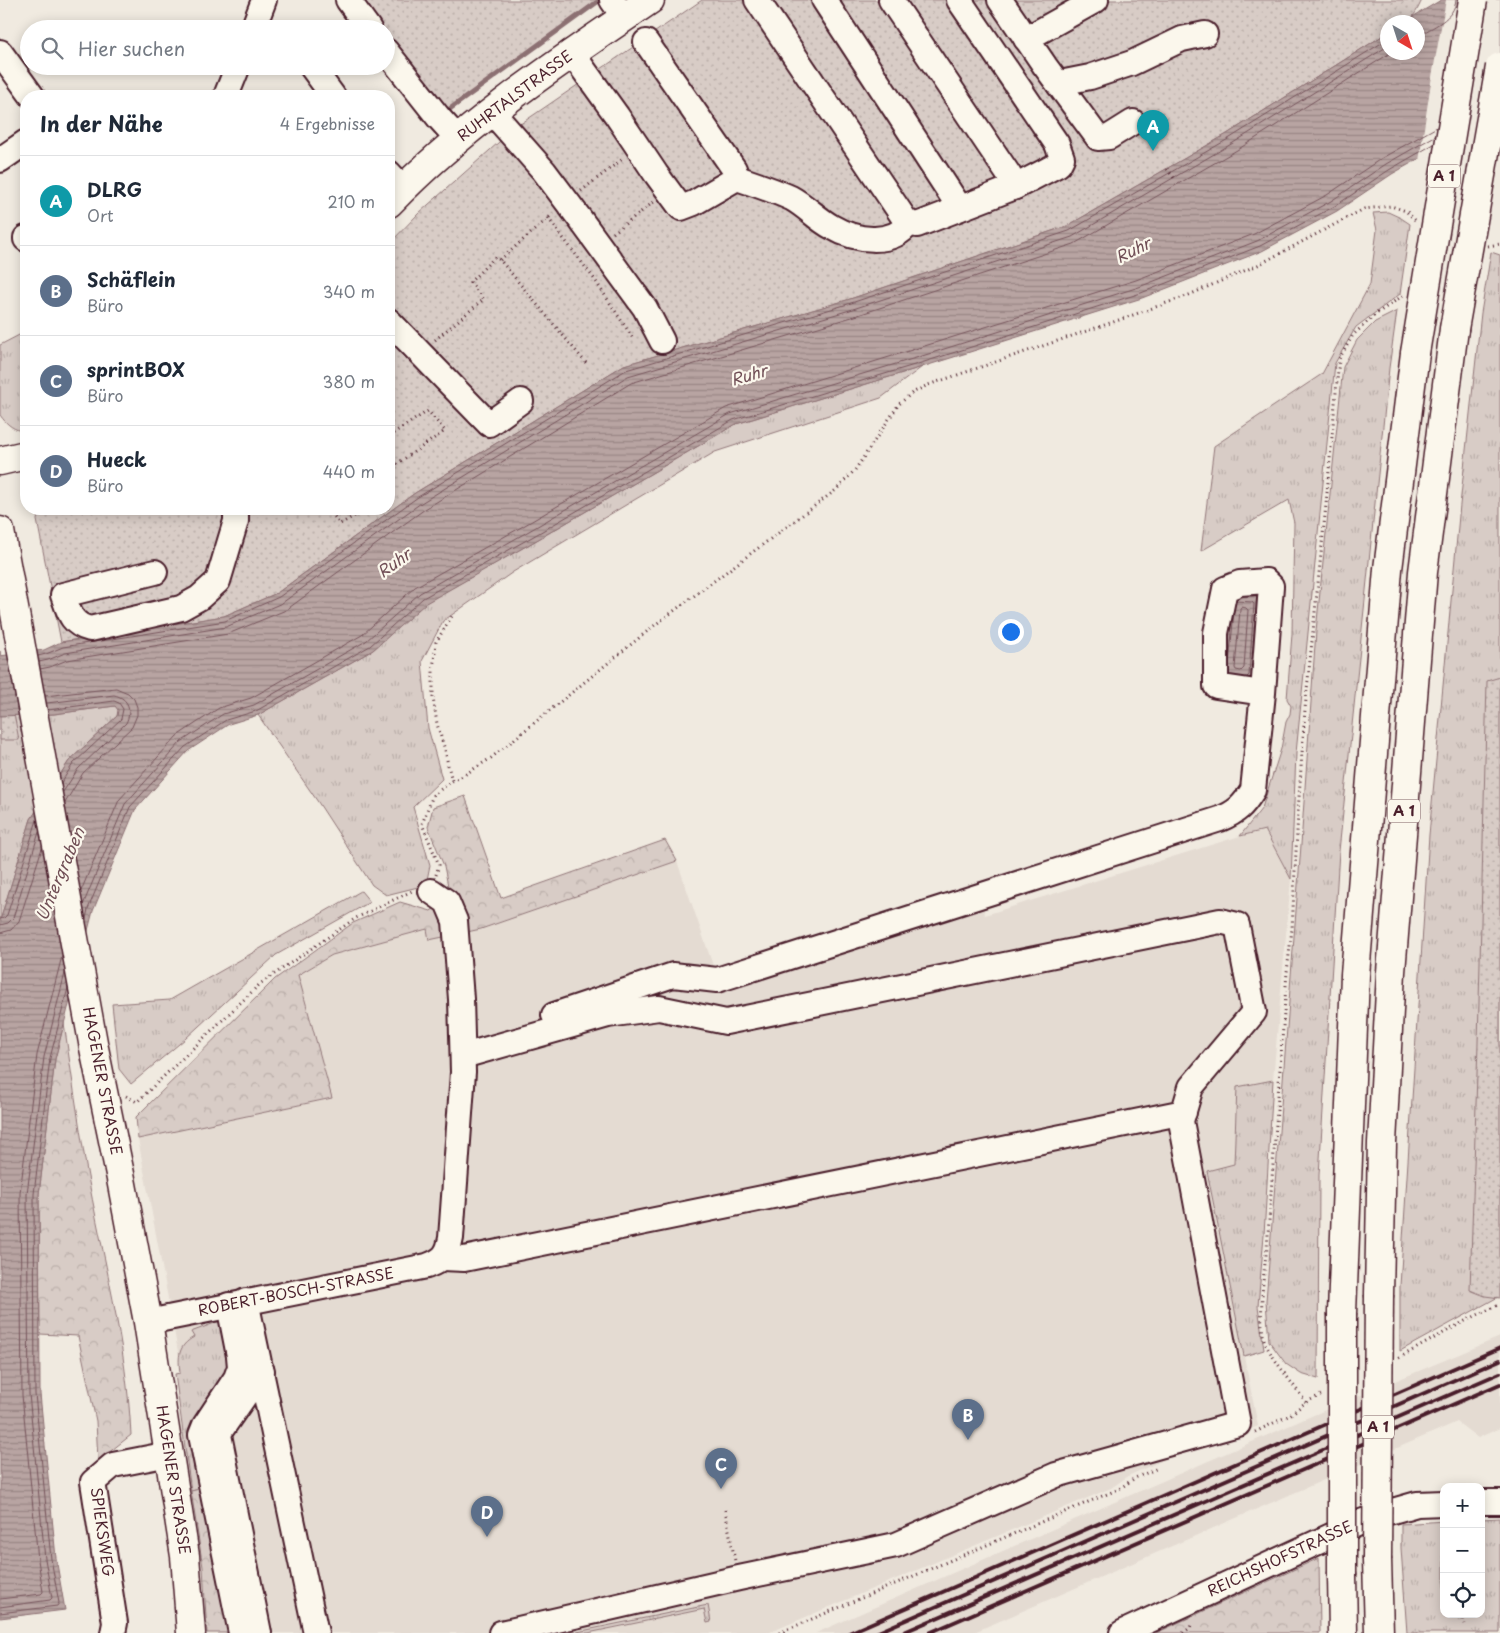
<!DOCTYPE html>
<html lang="de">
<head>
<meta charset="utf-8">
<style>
  :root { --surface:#fff; --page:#f2f2f3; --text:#1f2937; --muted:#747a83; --line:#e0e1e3; --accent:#2563eb }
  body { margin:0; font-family:"Playpen Sans",sans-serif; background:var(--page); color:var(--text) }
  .controls { position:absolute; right:15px; bottom:15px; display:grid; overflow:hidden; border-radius:10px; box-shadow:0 2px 12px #0003 }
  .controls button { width:45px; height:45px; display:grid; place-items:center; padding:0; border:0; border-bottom:1px solid var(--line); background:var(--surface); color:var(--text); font:25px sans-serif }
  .compass { position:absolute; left:1380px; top:15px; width:45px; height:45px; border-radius:50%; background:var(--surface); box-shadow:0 2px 12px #0003; rotate:141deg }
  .you { position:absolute; left:1010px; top:631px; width:18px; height:18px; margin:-12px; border:4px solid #fff; border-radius:50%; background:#1a73e8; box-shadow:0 0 0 8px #1a73e833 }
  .badge { display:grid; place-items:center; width:32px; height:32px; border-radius:50%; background:var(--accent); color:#fff; font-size:16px; font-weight:700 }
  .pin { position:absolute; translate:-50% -41px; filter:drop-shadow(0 1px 2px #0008) }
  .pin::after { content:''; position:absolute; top:26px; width:18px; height:15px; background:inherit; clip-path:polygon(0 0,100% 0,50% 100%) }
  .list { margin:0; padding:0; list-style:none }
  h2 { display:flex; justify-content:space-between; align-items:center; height:65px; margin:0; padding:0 20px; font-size:21px }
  h2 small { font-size:16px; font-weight:400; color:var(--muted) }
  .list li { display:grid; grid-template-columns:32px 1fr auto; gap:15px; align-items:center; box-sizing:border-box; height:90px; padding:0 20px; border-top:1px solid var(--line) }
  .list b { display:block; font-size:19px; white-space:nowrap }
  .list p { margin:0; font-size:16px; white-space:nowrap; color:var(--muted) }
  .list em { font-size:16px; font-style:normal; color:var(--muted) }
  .icon { flex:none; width:28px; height:28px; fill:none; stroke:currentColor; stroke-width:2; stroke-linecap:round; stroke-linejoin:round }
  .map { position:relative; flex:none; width:1500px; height:1633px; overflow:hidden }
  .search { position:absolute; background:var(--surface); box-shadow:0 2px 12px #0003; left:20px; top:20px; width:375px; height:55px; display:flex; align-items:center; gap:12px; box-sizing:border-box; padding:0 18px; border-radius:28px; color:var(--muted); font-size:19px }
  .panel { position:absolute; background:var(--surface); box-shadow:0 2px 12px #0003; left:20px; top:90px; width:375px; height:425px; border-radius:20px }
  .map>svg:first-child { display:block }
  .built { fill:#e4dbd2 }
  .grass { fill:url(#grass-tufts); stroke:#917678 }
  .forest { fill:url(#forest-crowns); stroke:#917678 }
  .park { fill:url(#park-dots); stroke:#917678 }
  .water { fill:url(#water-rules); stroke:#8c6f72 }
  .pier { fill:#f0eae0 }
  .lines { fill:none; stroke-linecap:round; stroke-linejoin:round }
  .shore { stroke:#76545b; stroke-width:1 }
  .stream { stroke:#8c6f72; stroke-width:5 }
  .minor-casing { stroke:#4a1f2b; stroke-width:28 }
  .major-casing { stroke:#4a1f2b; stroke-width:31 }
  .highway-casing { stroke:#4a1f2b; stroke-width:31 }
  .path { stroke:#4a1f2b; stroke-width:3; stroke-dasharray:1 4; stroke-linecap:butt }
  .minor { stroke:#fbf7ec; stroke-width:24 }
  .major { stroke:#fbf7ec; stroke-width:28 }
  .highway { stroke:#fbf7ec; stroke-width:28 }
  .rail { stroke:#4a1f2b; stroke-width:4 }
  .highway-bridge-casing { stroke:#4a1f2b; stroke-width:31; stroke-linecap:butt }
  .highway-bridge { stroke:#fbf7ec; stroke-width:28 }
  .labels { text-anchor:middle; stroke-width:4.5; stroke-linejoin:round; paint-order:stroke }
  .shield { fill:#fbf7ec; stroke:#7f6065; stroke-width:1 }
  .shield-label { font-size:14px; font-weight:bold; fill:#4a1f2b }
  .street-label { font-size:15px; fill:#4a1f2b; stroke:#fbf7ec }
  .water-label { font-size:16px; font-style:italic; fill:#704e55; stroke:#fbf7ec }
</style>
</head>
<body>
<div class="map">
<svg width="1500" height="1633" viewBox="0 0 1500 1633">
  <defs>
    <pattern id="grass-tufts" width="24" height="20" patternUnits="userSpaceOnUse" patternTransform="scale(1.25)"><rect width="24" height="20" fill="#d8ccc6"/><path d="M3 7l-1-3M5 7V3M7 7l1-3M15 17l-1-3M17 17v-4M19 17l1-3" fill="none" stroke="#bbafaa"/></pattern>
    <pattern id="forest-crowns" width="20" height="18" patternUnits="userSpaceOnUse" patternTransform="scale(1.25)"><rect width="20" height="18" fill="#d8ccc6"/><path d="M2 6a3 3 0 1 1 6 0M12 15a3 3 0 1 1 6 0" fill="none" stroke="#bbafaa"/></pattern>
    <pattern id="park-dots" width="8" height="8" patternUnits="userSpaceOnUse" patternTransform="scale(1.25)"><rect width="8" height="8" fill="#d8ccc6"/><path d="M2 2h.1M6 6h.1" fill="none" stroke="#bbafaa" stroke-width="1.8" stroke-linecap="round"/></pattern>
    <pattern id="water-rules" width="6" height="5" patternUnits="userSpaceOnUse" patternTransform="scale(1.25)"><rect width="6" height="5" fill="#b8a4a2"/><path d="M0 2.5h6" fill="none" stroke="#988584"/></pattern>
  </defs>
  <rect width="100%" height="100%" fill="#f0eae0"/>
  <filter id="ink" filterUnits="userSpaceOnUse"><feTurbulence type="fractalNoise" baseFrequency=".02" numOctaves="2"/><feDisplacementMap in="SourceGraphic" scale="10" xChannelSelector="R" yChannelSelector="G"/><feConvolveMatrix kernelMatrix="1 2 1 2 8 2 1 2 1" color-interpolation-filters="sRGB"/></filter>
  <g filter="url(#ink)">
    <!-- built -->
    <g class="built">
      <path d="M 1265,830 L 1291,879 L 1273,1080 L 1237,1088 L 1234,1164 L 1207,1172 L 1258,1426 L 1212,1445 L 1168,1458 L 1130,1475 L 1111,1488 L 768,1633 L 231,1633 L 138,1139 L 332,1098 L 298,975 L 332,955 L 427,929 L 429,939 L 481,929 L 677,861 L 718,980 L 981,896 L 985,915 L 1240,836 Z"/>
      <path d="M 1500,1337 L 1500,1428 L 1478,1438 L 1457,1422 L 972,1633 L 816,1633 L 1309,1417 Z"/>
    </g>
    <!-- grass -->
    <g class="grass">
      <path d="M 1388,212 L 1401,218 L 1410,224 L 1400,294 L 1356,327 L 1335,363 L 1296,753 L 1291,879 L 1265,830 L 1240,836 L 1262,808 L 1281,749 L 1286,722 L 1290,714 L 1291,706 L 1287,699 L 1292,634 L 1294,523 L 1289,500 L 1201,551 L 1214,446 L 1322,374 L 1370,284 L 1377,230 L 1373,213 Z"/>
      <path d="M 1491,252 L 1500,255 L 1500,1296 L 1400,1351 L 1400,1286 L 1429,835 L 1460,505 L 1481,313 Z"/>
      <path d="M 1397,311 L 1389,368 L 1339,851 L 1319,1175 L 1318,1379 L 1301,1374 L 1286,1364 L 1269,1341 L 1266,1301 L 1300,859 L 1316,631 L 1343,367 L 1357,340 L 1375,322 Z"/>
      <path d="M 25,332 L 26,333 L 26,432 C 14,430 7,425 0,415 L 0,345 Z"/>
      <path d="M 922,367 L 881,398 L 715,452 L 513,572 L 443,621 L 422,661 L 428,728 L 442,779 L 413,807 L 430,865 L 426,885 L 386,895 L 372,885 L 318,802 L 258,715 L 373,650 L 425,603 L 535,541 L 736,424 Z"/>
      <path d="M 115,706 L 119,710 L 117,716 L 69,761 L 31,819 L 0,921 L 0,716 L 54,714 Z"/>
      <path d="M 361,891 L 370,902 L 276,955 L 185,1039 L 131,1084 L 119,1069 L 112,1004 L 170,1000 Z"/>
      <path d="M 1273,1080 L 1264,1235 L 1258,1306 L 1264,1350 L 1244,1356 L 1207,1171 L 1234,1164 L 1237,1087 Z"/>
      <path d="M 220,1321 L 223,1321 L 234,1361 L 204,1488 L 191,1491 L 175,1374 L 180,1373 C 178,1356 178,1346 194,1337 L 191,1332 Z"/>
      <path d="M 1500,1518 L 1500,1633 L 1407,1633 L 1401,1548 L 1401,1524 L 1444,1521 L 1444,1614 L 1481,1614 L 1481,1519 Z"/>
      <path d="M 708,1605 L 711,1622 L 707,1623 L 704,1609 L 588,1633 L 572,1633 Z"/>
    </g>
    <!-- forest -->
    <g class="forest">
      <path d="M 465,796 L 501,898 L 665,840 L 677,861 L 481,929 L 429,940 L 427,929 L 332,955 L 298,975 L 332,1098 L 138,1139 L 136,1117 L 275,979 L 353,923 L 400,902 L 431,911 L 450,896 L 444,866 L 428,827 L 433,807 Z"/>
      <path d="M 64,1023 C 71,1071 78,1119 86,1166 C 102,1255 127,1344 131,1435 L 98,1461 L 96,1421 L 78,1336 L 40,1334 L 39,1194 L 55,1059 Z"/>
      <path d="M 204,1488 L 231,1633 L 207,1633 L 203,1567 L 191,1491 Z"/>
      <path d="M 1319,1558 L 1320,1633 L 1156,1633 Z"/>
    </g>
    <!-- park -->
    <g class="park">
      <path d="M 340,0 L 603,0 L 514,60 L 447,111 L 386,58 L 386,29 L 363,29 Z"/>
      <path d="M 702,0 L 1422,0 C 1412,21 1411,22 1388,22 L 1387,33 L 1227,134 L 1067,226 L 847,300 L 624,365 L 415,493 L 277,593 L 224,616 L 61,642 L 37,520 L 39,509 L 389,509 L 389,244 L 419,213 L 516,127 Z"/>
      <path d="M 0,651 L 4,677 L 7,677 L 19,740 L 0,740 Z"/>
      <path d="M 1500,677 L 1500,1298 L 1485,1296 L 1470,1290 L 1478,1043 L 1487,681 Z"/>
    </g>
    <!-- water -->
    <g class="water">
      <path d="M 1441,0 L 1500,0 L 1500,113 L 1392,174 L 1337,211 L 1262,251 L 1142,298 L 922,367 L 736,424 L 535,541 L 426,603 L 373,650 L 258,715 L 229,724 L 188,751 L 135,810 L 93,911 L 55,1059 L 39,1194 L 40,1394 L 56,1558 L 65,1610 L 0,1618 L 0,921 L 31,819 L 69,761 L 117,716 L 118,710 L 115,706 L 54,714 L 0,716 L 0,656 L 44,650 L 61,642 L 224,616 L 277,593 L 415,493 L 624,365 L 847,300 L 1067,226 L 1227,134 L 1387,33 L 1388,52 L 1418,52 L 1418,22 L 1404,22 Z"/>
      <path d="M 1230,595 L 1260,597 L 1254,683 L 1223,681 Z"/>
    </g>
    <!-- pier -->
    <path class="pier" d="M 1446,0 L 1500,0 L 1500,115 L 1419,161 L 1431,82 Z"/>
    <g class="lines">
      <!-- shore -->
      <g class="shore">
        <path d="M 1418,36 C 1432,27 1455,19 1456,0"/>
        <path d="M 1236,601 L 1252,602 L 1254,604 L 1249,675 L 1247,677"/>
        <path d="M 1242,607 L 1246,608 L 1248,610 L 1244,668 L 1241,671 L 1236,670 L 1235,668 L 1240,610 Z"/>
        <path d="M 38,656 L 46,654 L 63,647 L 225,621 L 279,597 L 418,497 L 626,370 L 848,304 L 1069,231 L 1230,138 L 1388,39"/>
        <path d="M 39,662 L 48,660 L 65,653 L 226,627 L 282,603 L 421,503 L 628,376 L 850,310 L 1072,237 L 1233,143 L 1388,46"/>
        <path d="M 1229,664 L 1234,612"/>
        <path d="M 40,669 L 50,667 L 67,660 L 228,634 L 286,610 L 425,509 L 631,383 L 852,317 L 1074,244 L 1237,150 L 1392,52"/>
        <path d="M 45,696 L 116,688 L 128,693 L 134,699 L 137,707 L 137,715 L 132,727 L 83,773 L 65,803"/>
        <path d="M 47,703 L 114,695 C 129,698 132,711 126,723 L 78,769 L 63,792"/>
        <path d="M 48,710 L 114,701 L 119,703 L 123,709 L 121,719 L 73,764 L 61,783"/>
        <path d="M 81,891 L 119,800 L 177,736 L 219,708 L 251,698 L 362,635 L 415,587 L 525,525 L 726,408 L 1136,280 L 1254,234 L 1327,195 L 1382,158 L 1437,127"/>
        <path d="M 83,905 L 125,804 L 181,742 L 223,714 L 254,705 L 366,641 L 420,593 L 529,531 L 730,414 L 919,357 L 1139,287 L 1257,241 L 1331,201 L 1386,164 L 1435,136"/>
        <path d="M 0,919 L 4,918 L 7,915 L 37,820"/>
        <path d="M 86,919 L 88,909 L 130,807 L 185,747 L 226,720 L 256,711 L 370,646 L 423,598 L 532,537 L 733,420 L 921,363 L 1141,293 L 1260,246 L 1335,206 L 1389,170 L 1434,144"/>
        <path d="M 0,925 L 8,923 L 13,918 L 39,832"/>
        <path d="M 0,933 L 11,930 L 19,921 L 42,848"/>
        <path d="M 0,1599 L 41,1594 L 43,1592 L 38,1560 L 22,1395 L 20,1193 L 37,1055 L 62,956"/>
        <path d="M 0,1607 L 50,1600 L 52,1598 L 45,1559 L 29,1394 L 27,1194 L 44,1057 L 65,973"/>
        <path d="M 0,1613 L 57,1606 L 59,1603 L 51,1559 L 35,1394 L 34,1194 L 50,1058 L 68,988"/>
      </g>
      <!-- stream -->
      <path class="stream" d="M 447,111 L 600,0"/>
      <defs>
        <g id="minor">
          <path d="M 348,0 L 369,29"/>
          <path d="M 612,0 L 624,17"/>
          <path d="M 757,0 L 904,218 L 909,223 L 917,225 L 1015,187 L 1059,164 L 1062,158 L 1057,144 L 959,0"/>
          <path d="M 824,0 L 960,208"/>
          <path d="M 891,0 L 1009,175 L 1015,187"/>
          <path d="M 1000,0 L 1045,66 L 1098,138 L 1109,137 L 1133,122"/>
          <path d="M 253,29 L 264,0"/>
          <path d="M 1026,39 L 1096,0"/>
          <path d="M 386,51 L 439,118 L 458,139"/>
          <path d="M 0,52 L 32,96"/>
          <path d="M 571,52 L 617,116 L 656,174 L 681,208 L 694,203 L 737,178 L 734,169 L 646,42"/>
          <path d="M 311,66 L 333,96"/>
          <path d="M 1059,85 L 1065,82 L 1090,77 L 1132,63 L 1182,39 L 1205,34"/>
          <path d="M 226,96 L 238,66"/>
          <path d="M 492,112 L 544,171 L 580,219 L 645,308 L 662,341"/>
          <path d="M 0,160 L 26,142"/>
          <path d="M 389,173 L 403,188"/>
          <path d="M 737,178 C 755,184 773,190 791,198 C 806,206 817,219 832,227 C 854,240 892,247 909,223"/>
          <path d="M 26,239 L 26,238"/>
          <path d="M 389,321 L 489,424 L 521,401"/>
          <path d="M 155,572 L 63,595 C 69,612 71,624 90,629 L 181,608 L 199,598 L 218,581 L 236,521 L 236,509"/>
          <path d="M 554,1015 L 673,975 L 717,980 L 1220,819 C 1237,812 1243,806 1253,790 L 1263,693 L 1216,686 L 1216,633 L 1225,589 L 1240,583 L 1266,581 L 1271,586 L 1263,693"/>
          <path d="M 463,1056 L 608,1015 L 659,1008 L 726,1022 L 1220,921 L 1237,925 L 1254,1012 L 1191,1087 L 1181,1121 L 1238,1424 L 1056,1475 L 896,1545 L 739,1578 L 501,1633"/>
          <path d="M 443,1258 L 464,1259 L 1184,1112"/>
          <path d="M 246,1301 L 316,1633"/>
          <path d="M 229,1305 L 239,1356 L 240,1367 L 236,1378 L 205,1425 L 201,1435 L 241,1633"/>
          <path d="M 148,1322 L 427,1266 C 443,1260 448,1255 451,1238 L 463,1072 L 461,999 L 455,921 L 447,902 L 431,891"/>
          <path d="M 1481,1502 L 1500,1502"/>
          <path d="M 113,1633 L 115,1623 L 93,1482 L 113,1465 L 169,1454"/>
          <path d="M 259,1633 L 219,1435 L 221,1430 L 262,1371"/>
          <path d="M 1122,1633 L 1361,1522 L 1382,1514 L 1417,1504 L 1444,1503"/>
        </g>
        <g id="major">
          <path d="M 389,203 C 466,123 559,62 650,0"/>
          <path d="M 0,461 L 26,455"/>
          <path d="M 0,531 L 94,1048 L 121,1179 L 148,1322 L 185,1556 L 191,1633"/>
        </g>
        <g id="highway">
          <path d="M 1379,1295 L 1382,1143 L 1391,972 L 1423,572 L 1454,329"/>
          <path d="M 1342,1313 L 1355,975 L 1388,569 L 1415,353"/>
          <path d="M 1377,1559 L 1379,1633"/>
          <path d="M 1342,1575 L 1343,1633"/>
        </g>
      </defs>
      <!-- minor casing -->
      <use href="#minor" class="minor-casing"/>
      <!-- major casing -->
      <use href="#major" class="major-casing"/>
      <!-- highway casing -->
      <use href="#highway" class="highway-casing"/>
      <!-- path -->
      <g class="path">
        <path d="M 1167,169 L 1174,178"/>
        <path d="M 581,191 L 624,158"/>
        <path d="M 548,218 L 595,280 L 634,340"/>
        <path d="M 613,233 L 654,202"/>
        <path d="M 1488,246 L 1500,244"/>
        <path d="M 500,260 L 553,214"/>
        <path d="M 435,340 L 484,299 L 470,282 L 495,257 L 500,260 L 586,363"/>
        <path d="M 389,436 L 428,411 L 445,431 L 389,469"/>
        <path d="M 328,509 L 340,524 L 367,509"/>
        <path d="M 452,781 L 461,777 L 491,758 L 655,625 L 836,490 L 855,470 L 899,404 L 912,393 L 928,385 L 1119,320 L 1189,295 L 1260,264 L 1364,209 L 1391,206 L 1406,211 L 1416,221"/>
        <path d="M 436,875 L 439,865 L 422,824 L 433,795 L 452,781 L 448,765 L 445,750 L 437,724 L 433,697 L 433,670 L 436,642 L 454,613"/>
        <path d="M 126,1096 L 137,1102 L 260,984 L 356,918 L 412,891"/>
        <path d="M 1399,1358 L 1465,1321 L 1500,1304"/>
        <path d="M 1306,1402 C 1293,1384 1277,1365 1266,1345 C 1257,1327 1264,1269 1267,1248 L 1287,972 L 1292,929 L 1298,812 L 1305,709 L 1325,515 L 1339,359 L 1353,335 L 1376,314 L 1404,295"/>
        <path d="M 1255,1432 L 1290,1415 L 1306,1402 L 1321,1395"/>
        <path d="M 725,1510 L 735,1561"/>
        <path d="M 1462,1614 L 1465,1624"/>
        <path d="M 779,1633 L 1119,1489 L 1135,1478 L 1158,1468"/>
        <path d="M 1183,1633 L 1190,1628 L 1192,1622"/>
      </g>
      <!-- minor -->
      <use href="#minor" class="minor"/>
      <!-- major -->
      <use href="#major" class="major"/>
      <!-- highway -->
      <use href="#highway" class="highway"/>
      <!-- rail -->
      <g class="rail">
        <path d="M 849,1633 L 1500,1348"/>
        <path d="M 876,1633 L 1500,1360"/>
        <path d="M 902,1633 L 1500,1373"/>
        <path d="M 929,1633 L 1500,1384"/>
      </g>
      <defs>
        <g id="highway-bridge">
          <path d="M 1454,329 L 1500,67"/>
          <path d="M 1415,353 L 1473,0"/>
          <path d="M 1377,1559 L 1379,1295"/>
          <path d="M 1342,1575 L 1342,1313"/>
        </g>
      </defs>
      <!-- highway-bridge casing -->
      <use href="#highway-bridge" class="highway-bridge-casing"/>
      <!-- highway-bridge -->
      <use href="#highway-bridge" class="highway-bridge"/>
    </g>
  </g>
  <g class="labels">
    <!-- shield labels -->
    <g class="shield">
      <rect x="1428" y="164.5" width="32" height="23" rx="4"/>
      <rect x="1388" y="799.5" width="32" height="23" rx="4"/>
      <rect x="1362" y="1415.5" width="32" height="23" rx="4"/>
    </g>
    <g class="shield-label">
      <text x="1444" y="181">A 1</text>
      <text x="1404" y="816">A 1</text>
      <text x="1378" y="1432">A 1</text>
    </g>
    <!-- street labels -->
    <g class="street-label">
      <text transform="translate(515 96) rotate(-37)" y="5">RUHRTALSTRASSE</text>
      <text transform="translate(102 1081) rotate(79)" y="5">HAGENER STRASSE</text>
      <text transform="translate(296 1292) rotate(-11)" y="5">ROBERT-BOSCH-STRASSE</text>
      <text transform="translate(173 1480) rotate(81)" y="5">HAGENER STRASSE</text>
      <text transform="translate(102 1532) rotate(82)" y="5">SPIEKSWEG</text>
      <text transform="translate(1280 1559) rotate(-25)" y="5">REICHSHOFSTRASSE</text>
    </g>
    <!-- water labels -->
    <g class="water-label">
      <text transform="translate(1133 250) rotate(-26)" y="6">Ruhr</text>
      <text transform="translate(749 375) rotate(-16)" y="6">Ruhr</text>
      <text transform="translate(394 563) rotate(-36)" y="6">Ruhr</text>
      <text transform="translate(60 874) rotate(-67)" y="6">Untergraben</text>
    </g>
  </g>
</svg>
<div class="controls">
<button>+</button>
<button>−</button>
<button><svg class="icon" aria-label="locate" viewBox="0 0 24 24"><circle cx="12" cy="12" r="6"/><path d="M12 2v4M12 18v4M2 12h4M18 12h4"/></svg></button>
</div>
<svg class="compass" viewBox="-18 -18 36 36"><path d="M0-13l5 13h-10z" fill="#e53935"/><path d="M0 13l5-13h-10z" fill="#747a83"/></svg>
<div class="you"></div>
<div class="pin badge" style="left:1153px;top:151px;background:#0f9aa8">A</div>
<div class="pin badge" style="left:968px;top:1440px;background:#5c6f8a">B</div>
<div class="pin badge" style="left:721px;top:1489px;background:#5c6f8a">C</div>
<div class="pin badge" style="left:487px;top:1537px;background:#5c6f8a">D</div>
<div class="search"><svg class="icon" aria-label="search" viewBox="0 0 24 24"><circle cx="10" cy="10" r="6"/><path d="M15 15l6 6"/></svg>Hier suchen</div>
<section class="panel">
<h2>In der Nähe<small>4 Ergebnisse</small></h2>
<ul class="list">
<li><span class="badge" style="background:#0f9aa8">A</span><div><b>DLRG</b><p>Ort</p></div><em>210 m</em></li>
<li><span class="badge" style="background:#5c6f8a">B</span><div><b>Schäflein</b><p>Büro</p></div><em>340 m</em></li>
<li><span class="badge" style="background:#5c6f8a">C</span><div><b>sprintBOX</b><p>Büro</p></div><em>380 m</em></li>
<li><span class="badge" style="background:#5c6f8a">D</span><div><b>Hueck</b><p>Büro</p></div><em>440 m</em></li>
</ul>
</section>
</div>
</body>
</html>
